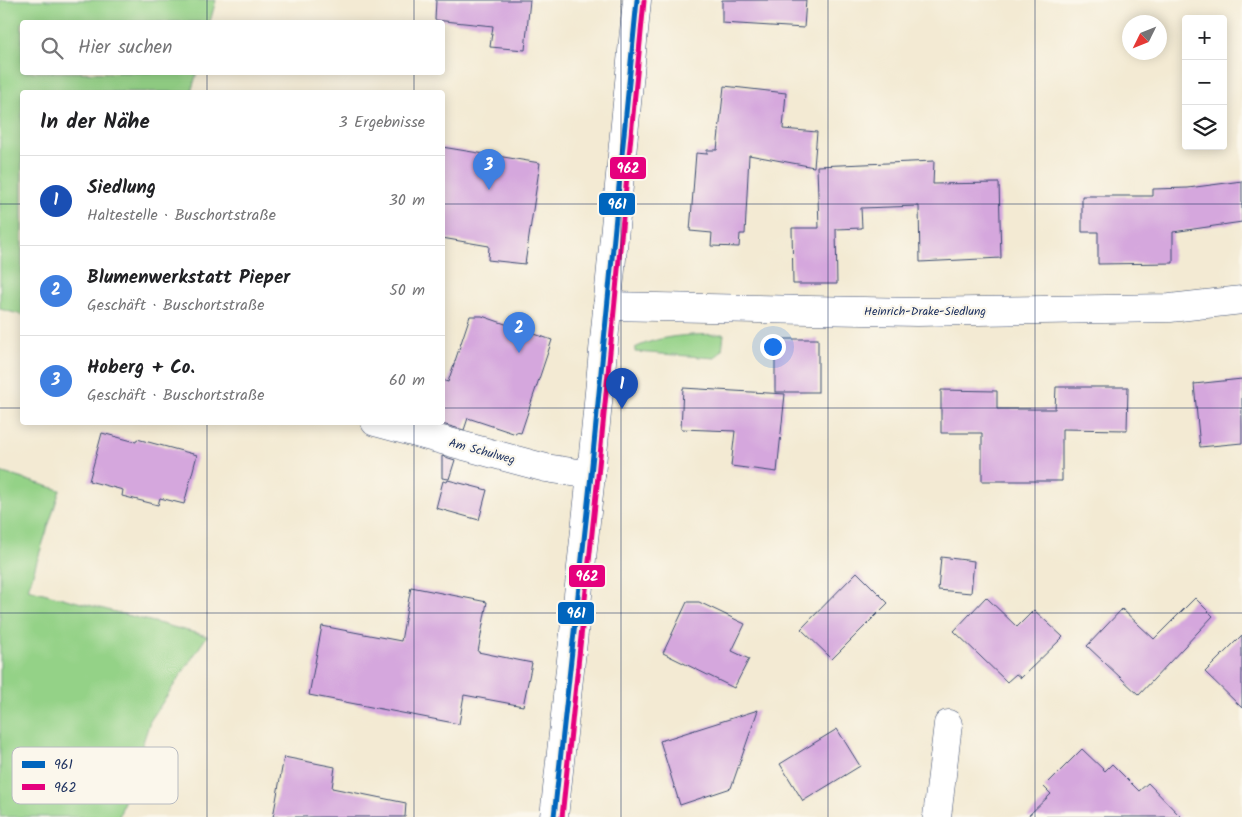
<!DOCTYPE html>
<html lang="de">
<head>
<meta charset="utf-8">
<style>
  :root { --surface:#fff; --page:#f2f2f2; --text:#202124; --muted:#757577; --line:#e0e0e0; --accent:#b5179e }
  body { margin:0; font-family:Kalam,sans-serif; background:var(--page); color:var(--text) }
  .controls { position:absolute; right:15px; top:15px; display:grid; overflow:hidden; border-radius:5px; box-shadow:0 2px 12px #0003 }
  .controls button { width:45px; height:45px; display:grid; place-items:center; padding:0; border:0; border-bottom:1px solid var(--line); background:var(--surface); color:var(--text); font:25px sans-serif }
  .compass { position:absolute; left:1122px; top:15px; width:45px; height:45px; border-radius:50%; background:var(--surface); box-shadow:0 2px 12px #0003; rotate:227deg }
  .you { position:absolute; left:772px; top:346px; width:18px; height:18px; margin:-12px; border:4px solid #fff; border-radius:50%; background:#1a73e8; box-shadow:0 0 0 8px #1a73e833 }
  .badge { display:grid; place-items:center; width:32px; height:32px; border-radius:50%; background:var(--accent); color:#fff; font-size:16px; font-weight:700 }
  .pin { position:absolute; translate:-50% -41px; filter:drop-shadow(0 1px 2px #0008) }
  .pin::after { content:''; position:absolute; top:26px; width:18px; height:15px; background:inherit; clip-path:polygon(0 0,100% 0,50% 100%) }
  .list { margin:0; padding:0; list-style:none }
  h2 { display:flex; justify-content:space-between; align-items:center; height:65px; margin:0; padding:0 20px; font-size:21px }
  h2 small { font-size:16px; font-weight:400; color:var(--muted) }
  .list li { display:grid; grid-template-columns:32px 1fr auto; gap:15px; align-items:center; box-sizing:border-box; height:90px; padding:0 20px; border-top:1px solid var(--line) }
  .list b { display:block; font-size:19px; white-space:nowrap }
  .list p { margin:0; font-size:16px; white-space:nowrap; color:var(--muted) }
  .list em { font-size:16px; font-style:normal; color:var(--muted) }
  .icon { flex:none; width:28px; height:28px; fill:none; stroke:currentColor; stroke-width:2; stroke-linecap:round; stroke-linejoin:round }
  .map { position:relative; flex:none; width:1242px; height:817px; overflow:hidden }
  .search { position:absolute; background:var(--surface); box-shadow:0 2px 12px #0003; left:20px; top:20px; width:425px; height:55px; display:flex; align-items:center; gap:12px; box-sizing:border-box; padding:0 18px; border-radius:5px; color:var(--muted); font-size:19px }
  .panel { position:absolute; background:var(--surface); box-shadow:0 2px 12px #0003; left:20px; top:90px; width:425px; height:335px; border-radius:5px }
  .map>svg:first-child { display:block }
  .green { fill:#94d287; stroke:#588072 }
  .building { fill:#d5a7dd }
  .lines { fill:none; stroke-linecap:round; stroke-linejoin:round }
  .minor-casing { stroke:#3b4b70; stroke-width:29 }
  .major-casing { stroke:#3b4b70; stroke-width:29 }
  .minor { stroke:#fff; stroke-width:28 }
  .major { stroke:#fff; stroke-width:28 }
  .bus-1-casing { stroke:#fbf7ec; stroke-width:9 }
  .bus-2-casing { stroke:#fbf7ec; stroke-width:9 }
  .bus-1 { stroke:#0065bd; stroke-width:5 }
  .bus-2 { stroke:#e5007d; stroke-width:5 }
  .grid { fill:none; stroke:#1b2f5e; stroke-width:1; stroke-opacity:0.55 }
  .labels { text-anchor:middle; stroke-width:4.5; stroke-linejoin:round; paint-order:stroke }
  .street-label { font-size:12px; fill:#1b2f5e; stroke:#fbf7ec }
  .key { fill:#fbf7ec; stroke:#b8bbc1; stroke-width:1 }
  .key-label { font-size:14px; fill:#1b2f5e }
  .line-badge { stroke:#fbf7ec; stroke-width:2 }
  .badge-label { font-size:14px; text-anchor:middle; font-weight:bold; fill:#fff }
</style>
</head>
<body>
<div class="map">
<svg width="1242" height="817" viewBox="0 0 1242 817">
  <rect width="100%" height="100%" fill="#fbf7ec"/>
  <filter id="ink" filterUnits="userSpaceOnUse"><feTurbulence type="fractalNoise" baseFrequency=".02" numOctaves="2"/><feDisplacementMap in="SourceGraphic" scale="10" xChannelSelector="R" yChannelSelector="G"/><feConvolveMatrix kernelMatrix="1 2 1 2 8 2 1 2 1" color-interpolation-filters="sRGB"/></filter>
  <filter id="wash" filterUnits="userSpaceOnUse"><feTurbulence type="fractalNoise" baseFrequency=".0096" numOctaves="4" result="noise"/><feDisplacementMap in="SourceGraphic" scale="20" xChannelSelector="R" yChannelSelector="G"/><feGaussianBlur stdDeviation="1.12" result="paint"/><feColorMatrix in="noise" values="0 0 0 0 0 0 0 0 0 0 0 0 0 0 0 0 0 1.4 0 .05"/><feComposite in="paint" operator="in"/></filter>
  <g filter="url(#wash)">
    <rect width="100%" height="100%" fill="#f3ead3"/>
    <!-- green -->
    <g class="green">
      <path d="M 0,0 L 216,0 L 210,22 L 22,22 L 22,72 L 197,73 L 191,92 L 22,92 L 22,315 L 0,309 Z"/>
      <path d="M 724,334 L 722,350 L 715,358 L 635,352 L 635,348 C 663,334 693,335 724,334 Z"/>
      <path d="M 0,472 L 60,490 L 28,589 L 207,636 L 150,721 L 119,817 L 0,817 Z"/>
    </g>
    <g id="blocks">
      <!-- building -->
      <g class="building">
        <path d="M 436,0 L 530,0 L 525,50 L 490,47 L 493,26 L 435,20 Z"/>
        <path d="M 722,0 L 806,0 L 804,28 L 722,23 Z"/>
        <path d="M 724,86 L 786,93 L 783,129 L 817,132 L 814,167 L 749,155 L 745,234 L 740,234 L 739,247 L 711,246 L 712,233 L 690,231 L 696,153 L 707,154 L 707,150 L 717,150 Z"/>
        <path d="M 442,147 L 540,163 L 525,264 L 488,260 L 489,246 L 442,238 Z"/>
        <path d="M 934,161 L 933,184 L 999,183 L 1001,258 L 920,262 L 919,206 L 861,208 L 862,228 L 836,229 L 837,284 L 793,284 L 792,228 L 819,228 L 817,166 Z"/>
        <path d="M 1242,181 L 1242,222 L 1173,232 L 1173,263 L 1098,264 L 1098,232 L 1082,232 L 1082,196 L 1153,196 L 1153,189 L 1188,188 Z"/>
        <path d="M 470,316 L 482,316 L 552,340 L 521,433 L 516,432 L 516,434 L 468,418 L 464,430 L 442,424 L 442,380 L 448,382 Z"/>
        <rect x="775" y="339" width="43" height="53"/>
        <path d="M 1242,379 L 1242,443 L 1200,447 L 1194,384 Z"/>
        <path d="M 1056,387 L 1128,387 L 1127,430 L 1062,429 L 1062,481 L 982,481 L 982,433 L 941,433 L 941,390 L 997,391 L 997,409 L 1055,409 Z"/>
        <path d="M 683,388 L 785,394 L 777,472 L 731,466 L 735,431 L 681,429 Z"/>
        <path d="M 102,433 L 136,442 L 137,439 L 197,455 L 184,504 L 160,498 L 158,505 L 122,496 L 123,490 L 89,481 Z"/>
        <path d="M 442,456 L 455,460 L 449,479 L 442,478 Z"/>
        <path d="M 448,480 L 487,490 L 479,520 L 436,508 L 443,481 L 447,482 Z"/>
        <path d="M 941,557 L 974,561 L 971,593 L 938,590 Z"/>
        <path d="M 857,572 L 888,603 L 832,659 L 801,629 Z"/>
        <path d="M 411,587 L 487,602 L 478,652 L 532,663 L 523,706 L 464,695 L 459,724 L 309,695 L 322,626 L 401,641 Z"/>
        <path d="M 986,597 L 1017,627 L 1034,610 L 1063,637 L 1021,678 L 1016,674 L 1007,682 L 954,631 Z"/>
        <path d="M 1195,598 L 1213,616 L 1139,695 L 1087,646 L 1122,609 L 1154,639 Z"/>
        <path d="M 687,602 L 699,602 L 745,624 L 732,651 L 749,659 L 734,688 L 663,653 Z"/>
        <path d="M 1242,635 L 1242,708 L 1205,672 Z"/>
        <path d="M 758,710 L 731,788 L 680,805 L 660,741 Z"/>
        <path d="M 837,729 L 860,766 L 803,801 L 780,764 Z"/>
        <path d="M 1082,749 L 1105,771 L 1112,764 L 1139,791 L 1148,783 L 1181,817 L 1027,817 L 1051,794 L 1044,787 Z"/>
        <path d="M 284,757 L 335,767 L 332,788 L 406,803 L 405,817 L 273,817 Z"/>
      </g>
    </g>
  </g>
  <g filter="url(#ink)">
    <use href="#blocks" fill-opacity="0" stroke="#3b4b70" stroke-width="1"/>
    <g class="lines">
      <defs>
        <g id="minor">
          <path d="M 607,306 L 917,312 L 1170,308 L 1242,300"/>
          <path d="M 375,422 L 546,468 L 591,475"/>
          <path d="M 937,817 L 948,724"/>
        </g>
        <path id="major" d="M 554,817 L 591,475 L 637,0"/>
      </defs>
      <!-- minor casing -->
      <use href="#minor" class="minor-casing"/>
      <!-- major casing -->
      <use href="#major" class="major-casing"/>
      <!-- minor -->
      <use href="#minor" class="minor"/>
      <!-- major -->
      <use href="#major" class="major"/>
      <defs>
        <path id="bus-1" d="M 554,817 L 591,475 L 637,0"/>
        <path id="bus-2" d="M 562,817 L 598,476 L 644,1"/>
      </defs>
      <!-- bus-1 casing -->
      <use href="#bus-1" class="bus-1-casing"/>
      <!-- bus-2 casing -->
      <use href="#bus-2" class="bus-2-casing"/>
      <!-- bus-1 -->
      <use href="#bus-1" class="bus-1"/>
      <!-- bus-2 -->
      <use href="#bus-2" class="bus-2"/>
    </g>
  </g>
  <!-- grid -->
  <path class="grid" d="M 207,0 L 207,22M 414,0 L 414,22M 621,0 L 621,817M 828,0 L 828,817M 1035,0 L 1035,817M 207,72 L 207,92M 414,72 L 414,92M 0,204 L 22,204M 442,204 L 1242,204M 0,408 L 22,408M 442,408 L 1242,408M 207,422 L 207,817M 414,422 L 414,817M 0,613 L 1242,613"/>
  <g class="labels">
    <!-- street labels -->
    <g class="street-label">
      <text x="925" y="315">Heinrich-Drake-Siedlung</text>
      <text transform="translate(482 451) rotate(15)" y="4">Am Schulweg</text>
    </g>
  </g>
  <!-- legend -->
  <rect x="12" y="747" width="166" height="57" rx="8" class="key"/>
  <rect x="22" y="761" width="23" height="7" fill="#0065bd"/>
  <rect x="22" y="784" width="23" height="6" fill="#e5007d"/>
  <g class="key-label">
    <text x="54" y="769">961</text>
    <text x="54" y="792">962</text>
  </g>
  <g class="line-badge">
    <rect x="609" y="156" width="38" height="24" rx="5" fill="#e5007d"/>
    <rect x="598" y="192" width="38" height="24" rx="5" fill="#0065bd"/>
    <rect x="568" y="564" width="38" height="24" rx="5" fill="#e5007d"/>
    <rect x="557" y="601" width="38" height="24" rx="5" fill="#0065bd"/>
  </g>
  <g class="badge-label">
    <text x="628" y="173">962</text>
    <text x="617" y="209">961</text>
    <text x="587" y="581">962</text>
    <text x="576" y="618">961</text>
  </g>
</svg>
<div class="controls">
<button>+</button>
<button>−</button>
<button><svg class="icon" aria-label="layers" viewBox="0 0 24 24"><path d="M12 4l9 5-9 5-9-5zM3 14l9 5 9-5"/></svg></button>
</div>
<svg class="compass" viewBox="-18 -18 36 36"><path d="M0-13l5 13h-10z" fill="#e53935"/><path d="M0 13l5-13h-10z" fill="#757577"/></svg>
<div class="you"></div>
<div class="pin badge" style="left:622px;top:409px;background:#1a4fb4">1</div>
<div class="pin badge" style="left:519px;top:353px;background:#3f7fe0">2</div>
<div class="pin badge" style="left:489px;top:190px;background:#3f7fe0">3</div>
<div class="search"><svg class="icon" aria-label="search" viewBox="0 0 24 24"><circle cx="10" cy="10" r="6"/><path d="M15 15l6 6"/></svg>Hier suchen</div>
<section class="panel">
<h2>In der Nähe<small>3 Ergebnisse</small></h2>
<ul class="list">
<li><span class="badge" style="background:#1a4fb4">1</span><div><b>Siedlung</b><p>Haltestelle · Buschortstraße</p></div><em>30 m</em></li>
<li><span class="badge" style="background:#3f7fe0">2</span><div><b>Blumenwerkstatt Pieper</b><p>Geschäft · Buschortstraße</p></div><em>50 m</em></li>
<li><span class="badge" style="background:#3f7fe0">3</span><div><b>Hoberg + Co.</b><p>Geschäft · Buschortstraße</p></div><em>60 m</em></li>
</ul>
</section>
</div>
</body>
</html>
